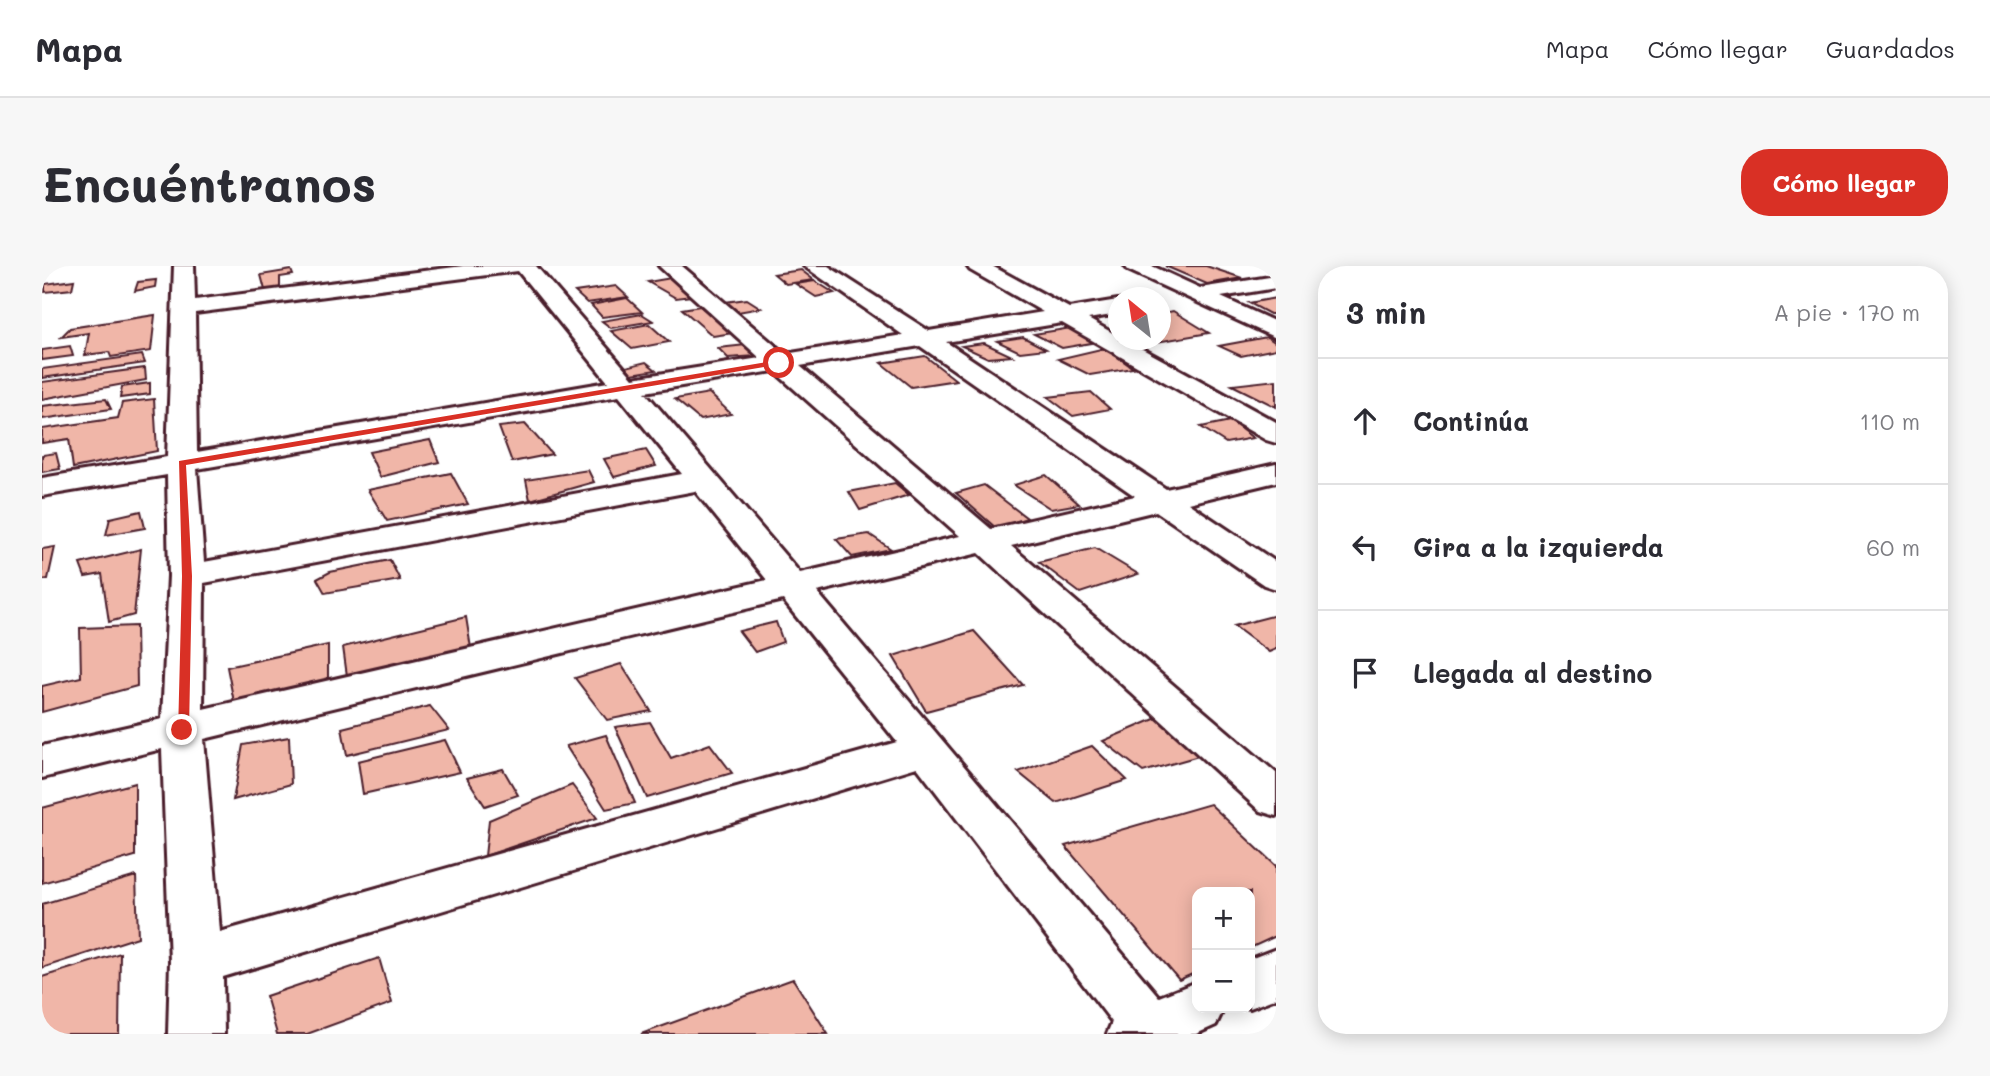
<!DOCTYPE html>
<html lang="es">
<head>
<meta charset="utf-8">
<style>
  :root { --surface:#fff; --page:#f7f7f7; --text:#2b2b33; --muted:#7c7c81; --line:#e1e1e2; --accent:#d93025 }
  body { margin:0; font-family:Mali,sans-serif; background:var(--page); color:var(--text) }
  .controls { position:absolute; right:21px; bottom:21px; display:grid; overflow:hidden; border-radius:14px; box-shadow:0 4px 18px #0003 }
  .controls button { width:63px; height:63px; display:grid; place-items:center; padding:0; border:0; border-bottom:2px solid var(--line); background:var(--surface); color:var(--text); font:35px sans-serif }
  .compass { position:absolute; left:1066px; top:21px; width:63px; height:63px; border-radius:50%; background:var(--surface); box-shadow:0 4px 18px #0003; rotate:330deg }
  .stop { position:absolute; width:21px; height:21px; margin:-16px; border:5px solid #d93025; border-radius:50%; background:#fff }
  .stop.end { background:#d93025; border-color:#fff; box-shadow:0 2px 7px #0008 }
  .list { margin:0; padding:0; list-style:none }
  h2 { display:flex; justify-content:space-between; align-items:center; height:91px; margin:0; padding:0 28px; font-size:30px }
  h2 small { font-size:23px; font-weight:400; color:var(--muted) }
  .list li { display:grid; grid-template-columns:46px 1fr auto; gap:21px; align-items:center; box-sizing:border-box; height:126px; padding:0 28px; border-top:2px solid var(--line) }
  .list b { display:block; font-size:26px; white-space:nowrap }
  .list em { font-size:23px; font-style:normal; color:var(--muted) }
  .icon { flex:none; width:38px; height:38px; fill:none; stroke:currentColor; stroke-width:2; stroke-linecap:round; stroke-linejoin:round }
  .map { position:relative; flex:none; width:1234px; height:768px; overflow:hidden; border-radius:28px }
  header { display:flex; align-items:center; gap:42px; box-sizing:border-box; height:98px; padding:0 35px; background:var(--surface); border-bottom:2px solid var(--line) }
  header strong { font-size:33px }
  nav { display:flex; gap:38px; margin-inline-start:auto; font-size:24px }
  .intro { display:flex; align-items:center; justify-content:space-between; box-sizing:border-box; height:168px; padding:0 42px }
  h1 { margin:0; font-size:49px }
  .button { padding:18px 32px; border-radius:28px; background:var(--accent); color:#fff; font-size:24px; font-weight:700 }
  main { display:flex; gap:42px; padding:0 42px }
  aside { flex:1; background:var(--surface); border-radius:28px; box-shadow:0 4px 18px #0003 }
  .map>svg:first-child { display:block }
  .building { fill:#f0b6a8; stroke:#4a1f2b; stroke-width:2 }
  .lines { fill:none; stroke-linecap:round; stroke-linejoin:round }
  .street-casing { stroke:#4a1f2b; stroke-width:6 }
  .street { fill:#fff; fill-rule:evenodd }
  .route { fill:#d93025 }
</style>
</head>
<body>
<header>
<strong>Mapa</strong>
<nav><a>Mapa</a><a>Cómo llegar</a><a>Guardados</a></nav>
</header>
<div class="intro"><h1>Encuéntranos</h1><a class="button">Cómo llegar</a></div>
<main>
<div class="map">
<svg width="1234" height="768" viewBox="0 0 1234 768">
  <rect width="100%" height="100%" fill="#fff"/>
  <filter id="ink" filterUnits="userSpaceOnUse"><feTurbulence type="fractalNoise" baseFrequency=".0143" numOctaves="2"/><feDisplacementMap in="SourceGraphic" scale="14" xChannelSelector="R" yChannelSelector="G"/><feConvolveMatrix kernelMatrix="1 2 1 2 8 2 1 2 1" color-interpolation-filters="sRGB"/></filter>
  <g filter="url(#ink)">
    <!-- building -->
    <g class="building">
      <path d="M 1123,0 L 1164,0 L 1200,12 L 1165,18 Z"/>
      <path d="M 249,4 L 251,9 L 238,11 L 238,23 L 223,24 L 219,9 Z"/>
      <path d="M 759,4 L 772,14 L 744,18 L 732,8 Z"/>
      <path d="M 629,12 L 649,30 L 634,32 L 606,16 Z"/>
      <path d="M 32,14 L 30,23 L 3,26 L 3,18 Z"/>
      <path d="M 114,14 L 113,21 L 93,25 L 96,16 Z"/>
      <path d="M 773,15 L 792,27 L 774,31 L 754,18 Z"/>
      <path d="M 574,20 L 586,31 L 545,37 L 533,26 Z"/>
      <path d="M 585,32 L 600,46 L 560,51 L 549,39 Z"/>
      <path d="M 1234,32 L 1234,48 L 1228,48 L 1207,37 Z"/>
      <path d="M 705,33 L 719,42 L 696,46 L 683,36 Z"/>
      <path d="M 658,40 L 691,67 L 671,70 L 640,43 Z"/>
      <path d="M 1131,45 L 1167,67 L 1103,78 L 1094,74 L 1118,74 L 1118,48 Z"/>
      <path d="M 600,48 L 611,55 L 569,62 L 560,55 Z"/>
      <path d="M 113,49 L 109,85 L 69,91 L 67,86 L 43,89 L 47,67 L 19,71 L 28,62 Z"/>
      <path d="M 607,58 L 627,76 L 590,83 L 569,65 Z"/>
      <path d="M 1029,62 L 1055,76 L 1020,82 L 992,68 Z"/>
      <path d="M 981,71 L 1004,83 L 978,86 L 955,75 Z"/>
      <path d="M 1225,71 L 1234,77 L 1234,83 L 1199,90 L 1177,80 Z"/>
      <path d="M 942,77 L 970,90 L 946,92 L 920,80 Z"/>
      <path d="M 704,79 L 715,90 L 686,92 L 676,82 Z"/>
      <path d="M 28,80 L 31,90 L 0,94 L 0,84 Z"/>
      <path d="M 1063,82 L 1091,102 L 1048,109 L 1016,93 Z"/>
      <path d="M 100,89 L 103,97 L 0,112 L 0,103 Z"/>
      <path d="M 883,90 L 914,114 L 869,121 L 839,97 Z"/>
      <path d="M 604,96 L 614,104 L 590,108 L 584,101 Z"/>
      <path d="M 103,102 L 104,114 L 0,133 L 0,116 Z"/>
      <path d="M 1234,114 L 1234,141 L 1190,119 Z"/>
      <path d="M 108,117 L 108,128 L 78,132 L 80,121 Z"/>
      <path d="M 1049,126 L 1068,143 L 1031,150 L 1006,131 Z"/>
      <path d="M 667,127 L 689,148 L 658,154 L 633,133 Z"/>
      <path d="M 64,133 L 69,143 L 0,153 L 0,140 Z"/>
      <path d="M 112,133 L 115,185 L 31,202 L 27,173 L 0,177 L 0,163 L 76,152 L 80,137 Z"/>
      <path d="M 1188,155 L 1211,172 L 1184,177 L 1159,161 Z"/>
      <path d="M 483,158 L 510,188 L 470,196 L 457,161 Z"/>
      <path d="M 388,174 L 397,196 L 338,211 L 327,186 Z"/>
      <path d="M 604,184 L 614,200 L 572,211 L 562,193 Z"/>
      <path d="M 14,187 L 18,203 L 0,206 L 0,189 Z"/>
      <path d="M 546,204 L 552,216 L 488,234 L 484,214 Z"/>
      <path d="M 409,207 L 426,238 L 345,255 L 326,224 Z"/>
      <path d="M 1004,209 L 1037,238 L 1009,243 L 972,219 Z"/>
      <path d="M 853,217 L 867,229 L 818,244 L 807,226 Z"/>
      <path d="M 942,219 L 985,252 L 954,262 L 914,227 Z"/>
      <path d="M 99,245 L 103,262 L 64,269 L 68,252 Z"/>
      <path d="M 827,268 L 849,283 L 810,291 L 794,273 Z"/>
      <path d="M 13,281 L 6,313 L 0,314 L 0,283 Z"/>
      <path d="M 1053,282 L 1096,308 L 1038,327 L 997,296 Z"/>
      <path d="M 99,283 L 92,349 L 67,356 L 60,308 L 43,311 L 38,298 Z"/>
      <path d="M 348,294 L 358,314 L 283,327 L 275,313 L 288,306 Z"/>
      <path d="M 1234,349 L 1234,383 L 1227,386 L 1192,360 Z"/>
      <path d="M 424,351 L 429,382 L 305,410 L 301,381 Z"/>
      <path d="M 734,356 L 741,376 L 713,386 L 697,365 Z"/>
      <path d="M 94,360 L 95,420 L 0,446 L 0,420 L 39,411 L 38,362 Z"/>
      <path d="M 932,365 L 981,419 L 884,445 L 851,390 Z"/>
      <path d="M 286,379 L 286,418 L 192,436 L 185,401 Z"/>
      <path d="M 579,398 L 609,445 L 565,454 L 533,412 Z"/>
      <path d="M 388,440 L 407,464 L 305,489 L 300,462 Z"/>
      <path d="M 1115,452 L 1160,489 L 1101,506 L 1061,475 Z"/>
      <path d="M 608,456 L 629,492 L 668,478 L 690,507 L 605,532 L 573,461 Z"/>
      <path d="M 564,469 L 593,537 L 564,543 L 524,480 Z"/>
      <path d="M 247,471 L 249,518 L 191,534 L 201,479 Z"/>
      <path d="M 403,474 L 418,506 L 321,528 L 316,495 Z"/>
      <path d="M 1050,480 L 1085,514 L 1014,537 L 976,506 Z"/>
      <path d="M 461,503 L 476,529 L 443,540 L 425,512 Z"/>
      <path d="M 93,517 L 93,590 L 0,617 L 0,542 Z"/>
      <path d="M 530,519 L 555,552 L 443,590 L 447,554 Z"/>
      <path d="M 1168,538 L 1234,600 L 1234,670 L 1208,682 L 1208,626 L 1155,626 L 1155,706 L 1137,714 L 1023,580 Z"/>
      <path d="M 94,610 L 96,671 L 0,702 L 0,638 Z"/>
      <path d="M 78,687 L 77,768 L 0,768 L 0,711 Z"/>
      <path d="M 337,692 L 350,737 L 265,768 L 235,768 L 224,730 Z"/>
      <path d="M 751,713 L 786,768 L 599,768 Z"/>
    </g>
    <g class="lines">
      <defs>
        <g id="street">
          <path d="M 132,0 L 152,0 L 153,34 L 421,0 L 494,0 L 591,112 L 718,92 L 617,0 L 640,0 L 743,88 L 861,69 L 762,0 L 786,0 L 887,65 L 1001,46 L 928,4 L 925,0 L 950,0 L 1027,42 L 1076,34 L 1076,48 L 1046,53 L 1076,70 L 1076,74 L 1084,74 L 1234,156 L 1234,177 L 1224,174 L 1020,57 L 904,76 L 1124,223 L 1234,198 L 1234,216 L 1146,237 L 1234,296 L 1234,323 L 1222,319 L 1114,245 L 969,280 L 1234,507 L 1234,550 L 1218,545 L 937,287 L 775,326 L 1117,731 L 1155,716 L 1155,742 L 1182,742 L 1174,759 L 1154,768 L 1065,768 L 1070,756 L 875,501 L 181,711 L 182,768 L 126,768 L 128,696 L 120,483 L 0,512 L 0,480 L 120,453 L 127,310 L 125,209 L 0,230 L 0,212 L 125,191 ZM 476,5 L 566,116 L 155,186 L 153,47 ZM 878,80 L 1093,230 L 949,263 L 758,100 ZM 732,105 L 918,270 L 758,307 L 603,126 ZM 577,130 L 640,208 L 162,296 L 155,203 ZM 653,225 L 725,314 L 161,443 L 162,317 ZM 741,334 L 855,476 L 178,666 L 162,473 Z"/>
          <path d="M 1083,0 L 1110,0 L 1158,22 L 1234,10 L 1234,22 L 1179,31 L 1234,56 L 1234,72 L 1086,4 Z"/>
          <path d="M 1234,683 L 1234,732 L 1208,742 L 1207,742 L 1208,693 Z"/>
        </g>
      </defs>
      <!-- street casing -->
      <use href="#street" class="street-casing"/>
      <!-- street -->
      <use href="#street" class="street"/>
    </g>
  </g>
  <!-- route -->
  <path class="route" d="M 737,94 L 739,98 L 144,199 L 150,310 L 147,464 L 145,467 L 136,467 L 140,310 L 137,195 Z"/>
</svg>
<div class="controls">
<button>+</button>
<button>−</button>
</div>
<svg class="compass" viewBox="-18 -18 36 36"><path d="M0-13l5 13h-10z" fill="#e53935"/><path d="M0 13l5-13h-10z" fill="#7c7c81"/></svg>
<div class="stop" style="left:737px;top:97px"></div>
<div class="stop end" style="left:140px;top:464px"></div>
</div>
<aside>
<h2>3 min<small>A pie · 170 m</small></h2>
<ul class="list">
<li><svg class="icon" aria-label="ahead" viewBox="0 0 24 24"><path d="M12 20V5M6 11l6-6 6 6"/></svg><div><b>Continúa</b></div><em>110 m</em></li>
<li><svg class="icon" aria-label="left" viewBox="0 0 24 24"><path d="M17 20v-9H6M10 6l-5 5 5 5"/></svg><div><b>Gira a la izquierda</b></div><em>60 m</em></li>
<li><svg class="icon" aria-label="arrive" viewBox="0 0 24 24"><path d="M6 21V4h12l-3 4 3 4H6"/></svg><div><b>Llegada al destino</b></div></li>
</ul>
</aside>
</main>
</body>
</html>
